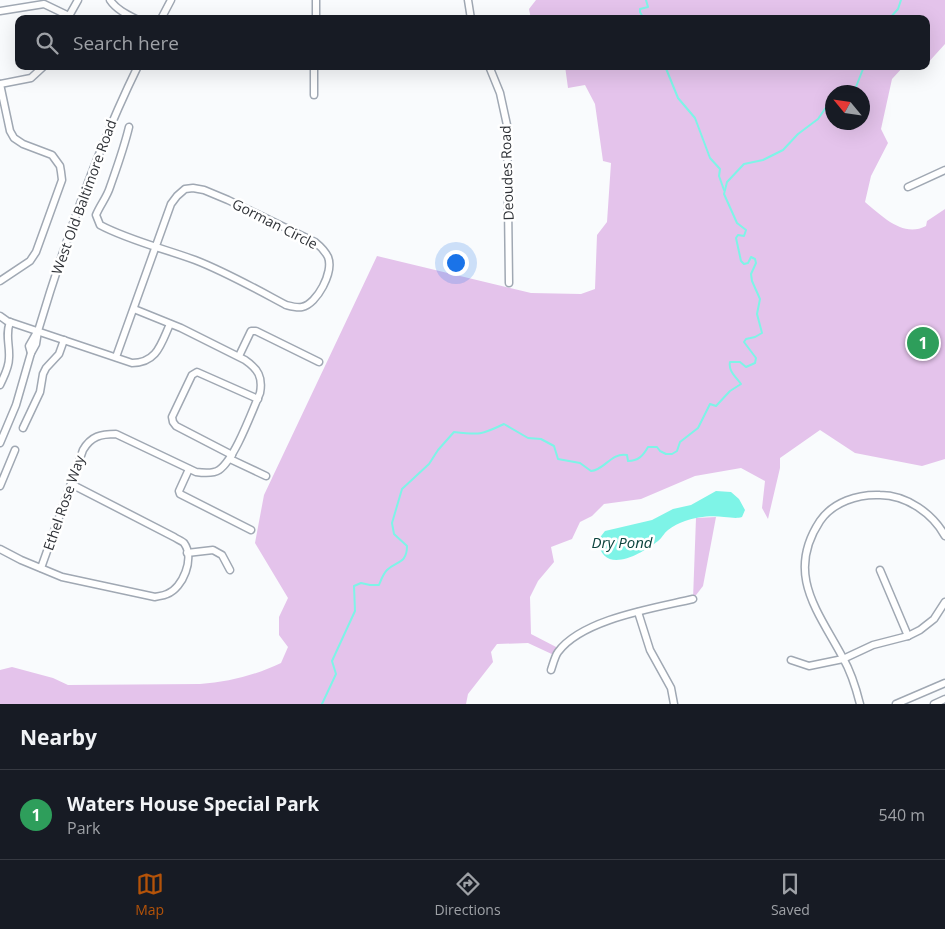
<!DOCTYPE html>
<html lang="en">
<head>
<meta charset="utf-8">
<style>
  :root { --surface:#171b24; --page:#20242c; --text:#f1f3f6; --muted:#9ea1a6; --line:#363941; --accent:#b45309 }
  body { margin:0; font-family:"Open Sans",sans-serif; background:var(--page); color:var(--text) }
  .compass { position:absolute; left:825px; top:85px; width:45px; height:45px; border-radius:50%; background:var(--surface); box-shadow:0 5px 20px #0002; rotate:299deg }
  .you { position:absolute; left:455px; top:262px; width:18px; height:18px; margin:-12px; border:4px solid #fff; border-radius:50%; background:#1a73e8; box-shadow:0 0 0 8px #1a73e833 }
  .badge { display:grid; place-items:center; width:32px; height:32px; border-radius:50%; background:var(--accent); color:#fff; font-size:16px; font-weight:700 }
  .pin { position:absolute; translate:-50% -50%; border:2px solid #fff; box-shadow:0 1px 5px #0006 }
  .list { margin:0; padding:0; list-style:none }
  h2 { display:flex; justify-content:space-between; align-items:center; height:65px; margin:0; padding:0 20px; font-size:21px }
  h2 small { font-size:16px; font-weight:400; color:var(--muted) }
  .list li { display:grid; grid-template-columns:32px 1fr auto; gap:15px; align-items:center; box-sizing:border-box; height:90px; padding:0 20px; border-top:1px solid var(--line) }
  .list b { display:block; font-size:19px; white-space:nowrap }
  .list p { margin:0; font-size:16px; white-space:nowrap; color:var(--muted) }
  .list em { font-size:16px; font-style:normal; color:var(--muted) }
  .icon { flex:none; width:28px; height:28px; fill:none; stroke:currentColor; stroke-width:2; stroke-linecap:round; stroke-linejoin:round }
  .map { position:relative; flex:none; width:945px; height:704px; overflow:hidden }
  .search { position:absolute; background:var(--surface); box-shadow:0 5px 20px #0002; left:15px; right:15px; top:15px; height:55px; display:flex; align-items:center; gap:12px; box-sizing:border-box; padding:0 18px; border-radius:10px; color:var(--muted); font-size:19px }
  .sheet { height:155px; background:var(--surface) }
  nav { display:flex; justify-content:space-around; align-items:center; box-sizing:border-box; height:70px; border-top:1px solid var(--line); background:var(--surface); font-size:14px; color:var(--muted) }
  nav a { display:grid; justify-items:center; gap:2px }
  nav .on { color:var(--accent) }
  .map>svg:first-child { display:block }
  .green { fill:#e4c3eb; fill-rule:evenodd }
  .water { fill:#7ef4e7 }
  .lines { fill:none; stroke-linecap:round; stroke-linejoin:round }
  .stream { stroke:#7ef4e7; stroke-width:2 }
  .minor-casing { stroke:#a0a8b3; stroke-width:9 }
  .minor { stroke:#fff; stroke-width:6 }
  .labels { text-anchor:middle; stroke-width:5; stroke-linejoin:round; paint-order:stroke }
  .street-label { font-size:14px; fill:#2f3237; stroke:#fff }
  .water-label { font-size:15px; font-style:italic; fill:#0b433d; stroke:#fff }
</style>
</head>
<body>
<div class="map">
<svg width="945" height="704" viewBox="0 0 945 704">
  <rect width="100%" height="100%" fill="#f9fbfd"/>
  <!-- green -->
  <g class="green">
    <path d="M 536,0 L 945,0 L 945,44 L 926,65 L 926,19 L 531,19 L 529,9 Z"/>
    <path d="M 565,66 L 904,66 L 892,79 L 881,129 L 888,143 L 871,176 L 865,202 C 882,216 903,238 926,226 L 927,221 L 945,209 L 945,459 L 922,466 L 855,453 L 820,430 L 780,458 L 780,468 L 768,519 L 762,508 L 765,481 L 741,468 L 695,476 L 641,499 L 604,504 L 592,516 L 580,522 L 572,539 L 551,547 L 554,562 L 538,581 L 530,597 L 531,634 L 560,649 L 556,656 L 528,643 L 497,644 L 491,652 L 493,662 L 468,694 L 466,704 L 0,704 L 0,670 L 12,667 L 53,678 L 68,685 L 200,684 C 229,682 256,675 281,663 L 288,647 L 279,635 L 279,617 L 288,598 L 255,543 L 264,495 L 377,256 L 531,293 L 581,294 L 595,289 L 597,235 L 607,222 L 611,163 L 603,161 L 595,104 L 585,85 L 568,88 ZM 832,92 L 862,92 L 862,122 L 832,122 Z"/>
    <path d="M 716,517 L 703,586 L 693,599 L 696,518 Z"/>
  </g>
  <!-- water -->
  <path class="water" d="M 716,491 L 731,492 L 739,499 L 745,510 L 742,517 C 735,519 731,517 724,517 C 712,515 696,517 685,521 C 679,523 673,526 668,530 C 664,533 662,538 658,541 C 640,555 602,576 598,540 L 605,531 L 652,520 L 673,509 L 691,505 Z"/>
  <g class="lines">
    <!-- stream -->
    <g class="stream">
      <path d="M 644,19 L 640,12 L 640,9 L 648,7 L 646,0"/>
      <path d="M 889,19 L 898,9 L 901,0"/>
      <path d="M 665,66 L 678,98 L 695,118 L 710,158 L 720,169 L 719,176 L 724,190"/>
      <path d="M 854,92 L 863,69 L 866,66"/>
      <path d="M 322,704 L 336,674 L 332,661 L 355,611 L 354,586 L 361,583 L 370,585 L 379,585 C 381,580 383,574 387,570 C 396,561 407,564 407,546 L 394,534 L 392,523 L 402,489 L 429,464 L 438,450 L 454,432 C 480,435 481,435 504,424 L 528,438 L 541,439 L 554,446 L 558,459 L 580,463 L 591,471 C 605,470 611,452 627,455 L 628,461 C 638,461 643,456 648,447 L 657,447 L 660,451 L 666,454 L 672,454 L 677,451 L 680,442 L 698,428 L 710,404 L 716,406 L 730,391 L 741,384 C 736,377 728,371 730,362 L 740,362 L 746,367 L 755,363 L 756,358 L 744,342 L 746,339 L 755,337 L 762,333 L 757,314 L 760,299 L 752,281 L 751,274 L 756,263 L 755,259 L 751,257 L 748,263 L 744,264 L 741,261 L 736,238 L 738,235 L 744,236 L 746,230 L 737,223 L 724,194 L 727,182 L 744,164 L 763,160 L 783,150 L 798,134 L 818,119 L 827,106 L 832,104"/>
    </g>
    <defs>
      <g id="minor">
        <path d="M 110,0 C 116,9 126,14 136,19"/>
        <path d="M 468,0 L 471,19"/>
        <path d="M 0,11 L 44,4 L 69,16 L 68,19"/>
        <path d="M 69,16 L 78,0"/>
        <path d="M 161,19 L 171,0"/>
        <path d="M 316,19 L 316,0"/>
        <path d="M 489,66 L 500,93 L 507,125 L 509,283"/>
        <path d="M 0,84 L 31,78 L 44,66"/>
        <path d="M 314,95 L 314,66"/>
        <path d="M 908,187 L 945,170"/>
        <path d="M 0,281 L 30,261 L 36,252 L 62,180 L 61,172 L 60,166 L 52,155 L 23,144 L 14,138 L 10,131 L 0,84"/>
        <path d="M 0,316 L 7,321 L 132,363 C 157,363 161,344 170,324"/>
        <path d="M 31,353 L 29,346 L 37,332"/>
        <path d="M 239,356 L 251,331 L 256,331 L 319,362"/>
        <path d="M 116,357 L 171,204 L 177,196 L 185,189 L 193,188 L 204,190 L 228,200 L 315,242 C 320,246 325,251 328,257 C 334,272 317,304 302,307 C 297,308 290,306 286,305 C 256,289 226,272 195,260 C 165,249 128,240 100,225 L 96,215 C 100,205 107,197 110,187 C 117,167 124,148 129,127"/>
        <path d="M 0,385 C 4,376 9,368 9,358 C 10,345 5,335 10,322"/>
        <path d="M 23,428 L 40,392 L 43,374 L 46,368 L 59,354 L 64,340"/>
        <path d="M 0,443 L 16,405 L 31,353 L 36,344 L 38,331 C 65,241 96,152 138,66"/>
        <path d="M 232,455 L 176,426 L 173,422 L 172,417 L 192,375 L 197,372 L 258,399"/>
        <path d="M 230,459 L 266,476"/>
        <path d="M 189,469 L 179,491 L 180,494 L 251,530"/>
        <path d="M 0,486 L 15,450"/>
        <path d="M 0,549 L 21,560 L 62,577 L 155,597 C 158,596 163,596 167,594 C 183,588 195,558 184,543 C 182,541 177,539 174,537 L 71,484"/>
        <path d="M 187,553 L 213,550 L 222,555 L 230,570"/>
        <path d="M 41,568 L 83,450 C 91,436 101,434 116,434 L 196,472 C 203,473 213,474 219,470 C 235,459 252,411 260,393 C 263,377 258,369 245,360 L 181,328 L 134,309"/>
        <path d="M 880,570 L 908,636"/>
        <path d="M 638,612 L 650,650 L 671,688 L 674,704"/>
        <path d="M 791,660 L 809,666 L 843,659 L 873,645 L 908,636 L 920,630 L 934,619 L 945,602"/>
        <path d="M 551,670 C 553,664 555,656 558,652 C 582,619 655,608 693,599"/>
        <path d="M 860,704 C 856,688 851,672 843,658 C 818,611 785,574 820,521 C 833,502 858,494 880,495 C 907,495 933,514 945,536"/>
        <path d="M 896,704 L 945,683"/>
        <path d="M 934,704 L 945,699"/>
      </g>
    </defs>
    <!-- minor casing -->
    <use href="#minor" class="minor-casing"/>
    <!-- minor -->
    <use href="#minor" class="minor"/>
  </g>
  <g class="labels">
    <!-- street labels -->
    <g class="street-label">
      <text transform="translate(507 173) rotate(-92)" y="5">Deoudes Road</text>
      <text transform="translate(84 197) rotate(-70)" y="5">West Old Baltimore Road</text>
      <text transform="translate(275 224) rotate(27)" y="5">Gorman Circle</text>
      <text transform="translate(64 503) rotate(-71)" y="5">Ethel Rose Way</text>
    </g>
    <!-- water labels -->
    <g class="water-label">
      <text x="622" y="548">Dry Pond</text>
    </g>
  </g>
</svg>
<svg class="compass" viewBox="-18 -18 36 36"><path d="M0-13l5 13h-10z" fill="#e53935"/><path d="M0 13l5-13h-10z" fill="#9ea1a6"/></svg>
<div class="you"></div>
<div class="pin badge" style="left:923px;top:343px;background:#2e9e5b">1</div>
<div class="search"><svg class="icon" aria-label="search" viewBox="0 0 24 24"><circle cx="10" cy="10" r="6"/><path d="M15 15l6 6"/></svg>Search here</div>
</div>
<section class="sheet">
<h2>Nearby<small></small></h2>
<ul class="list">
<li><span class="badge" style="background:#2e9e5b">1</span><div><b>Waters House Special Park</b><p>Park</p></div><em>540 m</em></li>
</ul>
</section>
<nav>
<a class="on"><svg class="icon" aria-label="map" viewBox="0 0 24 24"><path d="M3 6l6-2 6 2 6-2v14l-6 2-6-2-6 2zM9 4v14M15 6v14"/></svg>Map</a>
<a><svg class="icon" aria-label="directions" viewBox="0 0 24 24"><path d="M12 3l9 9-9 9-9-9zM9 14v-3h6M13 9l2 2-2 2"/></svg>Directions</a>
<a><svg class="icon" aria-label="saved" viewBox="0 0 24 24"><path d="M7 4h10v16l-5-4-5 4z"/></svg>Saved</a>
</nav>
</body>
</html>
